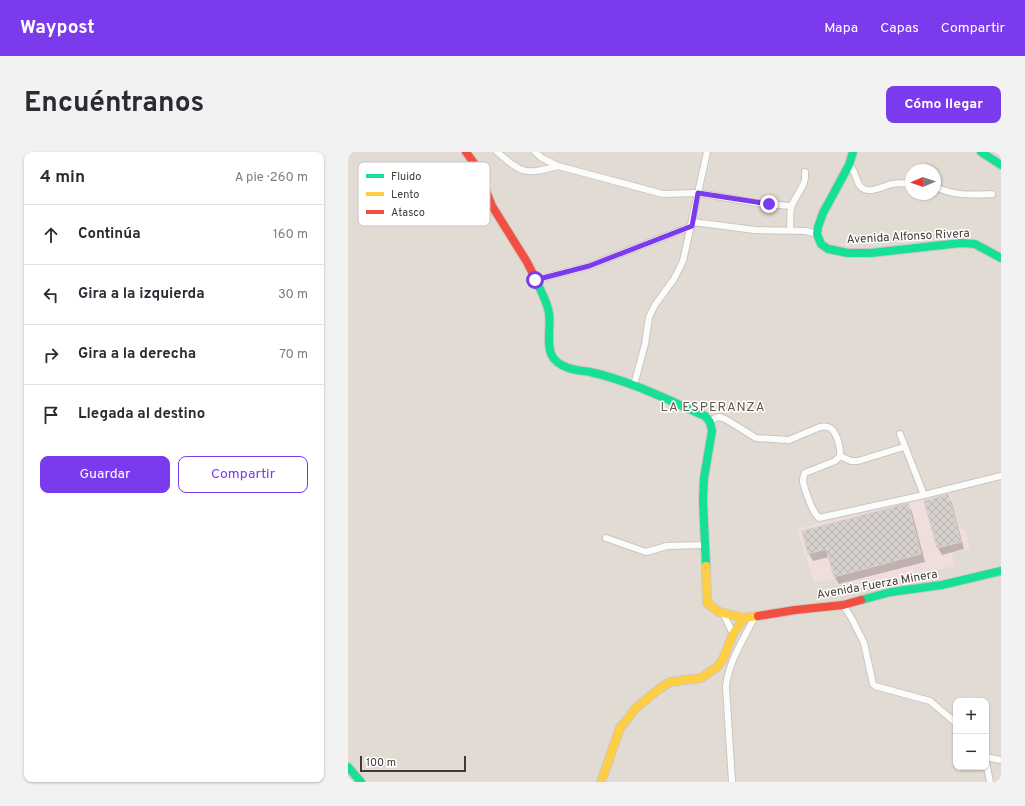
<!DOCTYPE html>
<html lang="es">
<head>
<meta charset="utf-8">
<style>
  :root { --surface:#fff; --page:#f2f2f3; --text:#2b2b33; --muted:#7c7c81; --line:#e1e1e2; --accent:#7c3aed }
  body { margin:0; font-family:Overpass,sans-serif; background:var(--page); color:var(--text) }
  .controls { position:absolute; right:12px; bottom:12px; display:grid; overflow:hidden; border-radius:8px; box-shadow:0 1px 3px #0004 }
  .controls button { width:36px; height:36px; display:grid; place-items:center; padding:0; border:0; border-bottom:1px solid var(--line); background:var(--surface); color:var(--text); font:20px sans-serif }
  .compass { position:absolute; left:557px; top:12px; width:36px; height:36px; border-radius:50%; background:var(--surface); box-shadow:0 1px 3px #0004; rotate:268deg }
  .scale { position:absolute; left:12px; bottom:10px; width:106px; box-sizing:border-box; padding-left:4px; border:2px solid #423a33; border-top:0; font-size:11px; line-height:14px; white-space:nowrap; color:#423a33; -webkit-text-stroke:3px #fff; paint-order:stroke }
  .stop { position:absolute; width:12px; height:12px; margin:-9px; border:3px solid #7c3aed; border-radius:50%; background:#fff }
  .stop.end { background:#7c3aed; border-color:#fff; box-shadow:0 1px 4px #0008 }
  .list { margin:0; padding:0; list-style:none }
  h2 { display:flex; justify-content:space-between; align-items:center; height:52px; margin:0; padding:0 16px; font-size:17px }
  h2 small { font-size:13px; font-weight:400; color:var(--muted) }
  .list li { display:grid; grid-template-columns:26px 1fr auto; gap:12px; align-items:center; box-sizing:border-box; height:60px; padding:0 16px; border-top:1px solid var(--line) }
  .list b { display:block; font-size:15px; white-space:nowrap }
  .list em { font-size:13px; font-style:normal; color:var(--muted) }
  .actions { display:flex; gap:8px; padding:12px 16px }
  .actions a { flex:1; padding:9px 0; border:1px solid var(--accent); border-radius:8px; text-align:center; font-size:14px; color:var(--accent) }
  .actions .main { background:var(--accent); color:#fff }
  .icon { flex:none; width:22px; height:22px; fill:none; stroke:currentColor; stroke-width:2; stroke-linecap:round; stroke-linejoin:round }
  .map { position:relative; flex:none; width:653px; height:630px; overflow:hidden; border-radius:8px }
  header { display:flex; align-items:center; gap:24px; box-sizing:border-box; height:56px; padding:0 20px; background:var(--accent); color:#fff }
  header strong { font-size:19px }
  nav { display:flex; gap:22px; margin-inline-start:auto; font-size:14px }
  .intro { display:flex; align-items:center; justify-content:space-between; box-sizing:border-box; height:96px; padding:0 24px }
  h1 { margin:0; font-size:28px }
  .button { padding:10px 18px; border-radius:8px; background:var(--accent); color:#fff; font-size:14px; font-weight:700 }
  main { display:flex; gap:24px; padding:0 24px }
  aside { flex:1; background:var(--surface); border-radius:8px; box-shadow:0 1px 3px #0004 }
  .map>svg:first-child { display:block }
  .residential { fill:#e2dbd3; fill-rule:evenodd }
  .medical { fill:#f0dedd }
  .shadow { fill:#0003 }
  .building { fill:url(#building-cross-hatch); stroke:#d6d1cc }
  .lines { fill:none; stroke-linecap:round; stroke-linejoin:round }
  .street-casing { stroke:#cac6c2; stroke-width:8 }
  .fast-casing { stroke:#cfc7be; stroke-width:10 }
  .slow-casing { stroke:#cfc7be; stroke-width:10 }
  .jam-casing { stroke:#cfc7be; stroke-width:10 }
  .street { stroke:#fcfcfb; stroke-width:6 }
  .fast { stroke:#16e098; stroke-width:8 }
  .slow { stroke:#ffcf43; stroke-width:8 }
  .jam { stroke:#f24e42; stroke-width:8 }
  .route { stroke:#7c3aed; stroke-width:5 }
  .labels { text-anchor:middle; stroke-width:3; stroke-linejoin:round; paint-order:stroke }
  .street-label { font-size:12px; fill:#423a33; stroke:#fff }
  .neighbourhood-label { font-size:13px; letter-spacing:1px; fill:#65564a; stroke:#fff }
  .key { fill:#fff; stroke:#c6c4c2; stroke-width:1 }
  .key-label { font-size:11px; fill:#423a33 }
</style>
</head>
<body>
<header>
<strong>Waypost</strong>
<nav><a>Mapa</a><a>Capas</a><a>Compartir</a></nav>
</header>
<div class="intro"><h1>Encuéntranos</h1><a class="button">Cómo llegar</a></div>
<main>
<aside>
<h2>4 min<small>A pie · 260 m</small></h2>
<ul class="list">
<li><svg class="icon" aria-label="ahead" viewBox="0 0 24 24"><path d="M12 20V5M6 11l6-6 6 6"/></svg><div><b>Continúa</b></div><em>160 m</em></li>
<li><svg class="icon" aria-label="left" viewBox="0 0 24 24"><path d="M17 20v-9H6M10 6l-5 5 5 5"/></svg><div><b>Gira a la izquierda</b></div><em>30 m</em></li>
<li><svg class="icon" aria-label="right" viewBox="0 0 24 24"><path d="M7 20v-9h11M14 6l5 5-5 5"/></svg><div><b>Gira a la derecha</b></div><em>70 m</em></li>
<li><svg class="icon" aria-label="arrive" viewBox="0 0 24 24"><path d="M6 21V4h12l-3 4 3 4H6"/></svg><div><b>Llegada al destino</b></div></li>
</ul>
<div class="actions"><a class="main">Guardar</a><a>Compartir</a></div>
</aside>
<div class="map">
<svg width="653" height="630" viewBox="0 0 653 630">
  <defs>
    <pattern id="building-cross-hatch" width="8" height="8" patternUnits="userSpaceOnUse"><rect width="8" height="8" fill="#d6d1cd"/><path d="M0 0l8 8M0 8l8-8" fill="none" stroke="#b9b4b0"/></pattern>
  </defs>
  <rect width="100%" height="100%" fill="#eeeae6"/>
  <!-- residential -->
  <path class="residential" d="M 0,0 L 653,0 L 653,630 L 0,630 ZM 563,18 L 587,18 L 587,42 L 563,42 ZM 608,549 L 638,549 L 638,615 L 608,615 Z"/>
  <!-- medical -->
  <path class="medical" d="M 602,340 L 612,377 L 617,377 L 622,396 L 604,402 L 606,414 L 496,440 L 492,425 L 466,431 L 449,377 Z"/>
  <!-- shadow -->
  <g class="shadow">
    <path d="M 600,343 L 604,351 L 616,397 L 594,403 L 590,396 Z"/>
    <path d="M 560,352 L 564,360 L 577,410 L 491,432 L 487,425 L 481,405 L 465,409 L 461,402 L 455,380 Z"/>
  </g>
  <!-- building -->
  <g class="building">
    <path d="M 600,342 L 613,390 L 589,396 L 576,349 Z"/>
    <path d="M 560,351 L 573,402 L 486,425 L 478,397 L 460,402 L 454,379 Z"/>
  </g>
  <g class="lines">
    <defs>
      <g id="street">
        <path d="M 149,0 C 175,22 177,23 210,14"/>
        <path d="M 187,0 L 194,6 L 210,14 L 315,42 L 350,41 L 409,51 L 443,54"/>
        <path d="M 501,13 C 509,20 507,29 513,35 C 521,43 535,34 544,32 C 550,31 557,31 563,32"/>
        <path d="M 587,35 C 609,44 620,43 644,42"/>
        <path d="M 345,70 L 407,78 L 458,79 L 469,82"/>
        <path d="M 442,78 C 443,71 441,60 444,53 C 449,41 459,33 457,20"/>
        <path d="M 187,128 L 241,114 L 344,74"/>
        <path d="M 286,233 L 297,192 L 301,165 L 307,153 L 326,127 L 335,109 L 359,0"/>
        <path d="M 362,270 L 367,266 L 372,265 L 379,268 L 408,286 L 441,288 L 472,275 C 476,274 479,274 482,276 C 489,280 493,297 492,304 L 487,309 L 457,321 C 455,324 455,326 455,330 C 457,338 464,360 471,366 L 576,343 L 653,324"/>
        <path d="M 552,282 L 576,343"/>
        <path d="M 492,304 L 503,309 L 510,309 L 556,295"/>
        <path d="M 258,386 L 298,400 L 319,394 L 356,393"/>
        <path d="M 495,453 L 504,467 L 516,491 L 525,532 L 527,534 L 582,549 L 608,571"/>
        <path d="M 375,461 L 385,482"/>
        <path d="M 638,605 L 653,608"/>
        <path d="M 638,610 L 642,630"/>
        <path d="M 384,630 L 378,535 C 380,510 396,487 407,464"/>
      </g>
      <g id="fast">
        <path d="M 505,0 L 501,13 L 475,61 L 470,75 L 469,82 L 473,92 L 480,97 L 500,101 L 523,101 L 613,91 L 627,92 L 653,106"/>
        <path d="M 633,0 L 653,13"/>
        <path d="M 186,124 C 191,136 199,148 201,161 C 203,173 198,193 204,204 C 212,217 229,218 242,220 C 283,229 320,248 357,264 L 362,270 L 364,279 L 356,326 L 355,348 L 358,414"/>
        <path d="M 513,448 L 543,440 L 594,433 L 653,419"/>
        <path d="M 0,615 L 13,630"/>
      </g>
      <g id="slow">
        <path d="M 358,414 L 359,451 L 371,460 L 396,466"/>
        <path d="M 253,630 L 272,576 L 288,556 L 311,537 L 322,530 L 353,526 L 369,515 L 375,507 L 385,482 L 396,466 L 410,464"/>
      </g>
      <g id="jam">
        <path d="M 118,0 L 128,14 L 144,54 L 179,110 L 186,124"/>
        <path d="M 410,464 L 447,458 L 495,453 L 513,448"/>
      </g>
    </defs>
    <!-- street casing -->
    <use href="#street" class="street-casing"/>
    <!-- fast casing -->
    <use href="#fast" class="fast-casing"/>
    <!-- slow casing -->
    <use href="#slow" class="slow-casing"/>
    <!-- jam casing -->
    <use href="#jam" class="jam-casing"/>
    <!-- street -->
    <use href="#street" class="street"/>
    <!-- fast -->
    <use href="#fast" class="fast"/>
    <!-- slow -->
    <use href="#slow" class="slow"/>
    <!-- jam -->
    <use href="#jam" class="jam"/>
  </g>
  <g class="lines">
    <!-- route -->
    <path class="route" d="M 187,128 L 241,114 L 344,74 L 350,41 L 421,52"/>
  </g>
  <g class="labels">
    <!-- street labels -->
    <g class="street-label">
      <text transform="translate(560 84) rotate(-3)" y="4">Avenida Alfonso Rivera</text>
      <text transform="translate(529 432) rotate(-10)" y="4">Avenida Fuerza Minera</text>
    </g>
    <!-- neighbourhood labels -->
    <g class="neighbourhood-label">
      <text x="365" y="259">LA ESPERANZA</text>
    </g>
  </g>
  <!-- legend -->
  <rect x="10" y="10" width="132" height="64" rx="6" class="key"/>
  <rect x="18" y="22" width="18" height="4" fill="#16e098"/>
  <rect x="18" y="40" width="18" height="4" fill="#ffcf43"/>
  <rect x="18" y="58" width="18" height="4" fill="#f24e42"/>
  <g class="key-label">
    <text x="43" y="28">Fluido</text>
    <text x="43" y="46">Lento</text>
    <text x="43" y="64">Atasco</text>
  </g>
</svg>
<div class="controls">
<button>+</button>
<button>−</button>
</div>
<svg class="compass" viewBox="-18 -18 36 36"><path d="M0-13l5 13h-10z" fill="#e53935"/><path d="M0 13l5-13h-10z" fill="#7c7c81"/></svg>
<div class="scale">100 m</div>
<div class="stop" style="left:187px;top:128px"></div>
<div class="stop end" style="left:421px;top:52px"></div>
</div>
</main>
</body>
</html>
